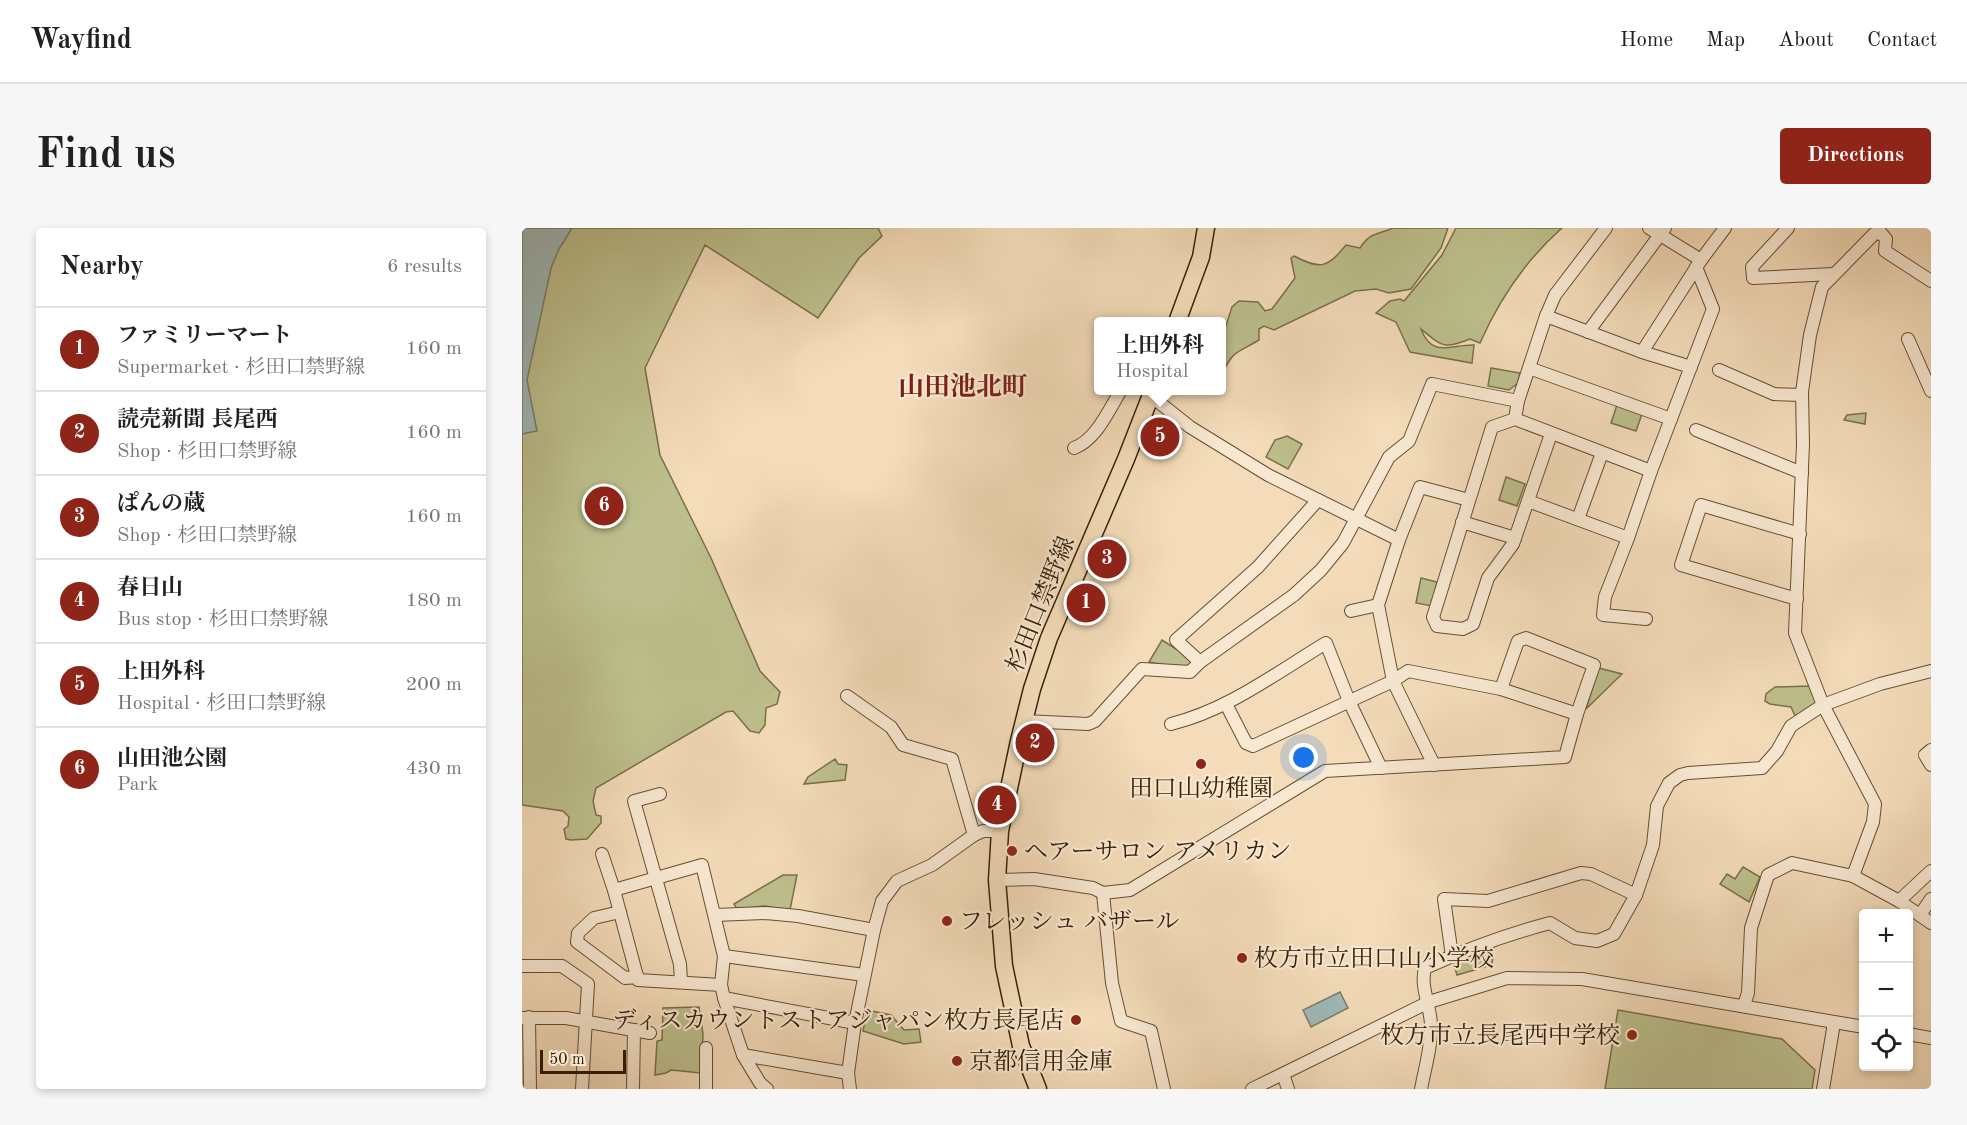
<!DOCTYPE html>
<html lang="en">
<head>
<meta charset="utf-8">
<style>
  :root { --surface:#fff; --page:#f6f6f6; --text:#202124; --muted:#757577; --line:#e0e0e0; --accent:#8f2418 }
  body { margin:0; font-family:"Old Standard TT","Noto Serif JP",serif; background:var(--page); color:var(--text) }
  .controls { position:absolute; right:18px; bottom:18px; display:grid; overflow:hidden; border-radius:6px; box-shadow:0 3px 9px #0003 }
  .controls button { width:54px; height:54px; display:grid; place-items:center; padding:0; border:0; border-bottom:2px solid var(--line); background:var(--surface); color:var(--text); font:30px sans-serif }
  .scale { position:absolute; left:18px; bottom:15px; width:86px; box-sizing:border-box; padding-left:6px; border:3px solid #372006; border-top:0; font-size:16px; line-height:21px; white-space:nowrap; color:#372006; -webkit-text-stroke:4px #f8e8d2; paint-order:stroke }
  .you { position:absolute; left:782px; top:530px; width:21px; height:21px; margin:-15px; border:4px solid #fff; border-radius:50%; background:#1a73e8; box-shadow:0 0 0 9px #1a73e833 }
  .badge { display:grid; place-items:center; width:39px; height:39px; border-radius:50%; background:var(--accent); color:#fff; font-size:20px; font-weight:700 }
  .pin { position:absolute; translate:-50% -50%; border:3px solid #fff; box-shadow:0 2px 6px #0006 }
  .popup { position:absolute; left:572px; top:89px; width:132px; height:78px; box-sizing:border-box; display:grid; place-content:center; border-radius:6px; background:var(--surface); filter:drop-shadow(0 2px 4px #0005); font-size:20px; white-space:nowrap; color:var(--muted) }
  .popup b { font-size:22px; color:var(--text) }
  .popup::after { content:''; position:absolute; left:50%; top:100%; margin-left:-12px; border:12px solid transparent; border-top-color:var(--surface) }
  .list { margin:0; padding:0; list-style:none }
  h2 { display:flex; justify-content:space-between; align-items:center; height:78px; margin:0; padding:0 24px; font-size:26px }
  h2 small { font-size:20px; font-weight:400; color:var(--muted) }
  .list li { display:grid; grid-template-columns:39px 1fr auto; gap:18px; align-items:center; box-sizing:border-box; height:84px; padding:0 24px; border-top:2px solid var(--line) }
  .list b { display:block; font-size:22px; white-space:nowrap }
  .list p { margin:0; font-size:20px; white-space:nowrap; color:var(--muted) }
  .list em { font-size:20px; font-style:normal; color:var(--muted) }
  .icon { flex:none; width:33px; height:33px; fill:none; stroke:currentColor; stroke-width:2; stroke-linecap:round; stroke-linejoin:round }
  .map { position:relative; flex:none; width:1409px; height:861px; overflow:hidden; border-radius:6px }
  header { display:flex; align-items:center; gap:36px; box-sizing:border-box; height:84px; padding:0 30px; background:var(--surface); border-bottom:2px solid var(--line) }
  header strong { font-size:28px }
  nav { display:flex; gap:33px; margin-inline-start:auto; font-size:21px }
  .intro { display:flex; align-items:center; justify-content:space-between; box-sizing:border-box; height:144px; padding:0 36px }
  h1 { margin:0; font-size:42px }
  .button { padding:15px 27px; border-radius:6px; background:var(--accent); color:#fff; font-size:21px; font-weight:700 }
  main { display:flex; gap:36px; padding:0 36px }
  aside { flex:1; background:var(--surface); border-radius:6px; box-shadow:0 3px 9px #0003 }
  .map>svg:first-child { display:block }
  .green { fill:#bdc08e; stroke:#7a704a; stroke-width:1.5 }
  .water { fill:#9fb9b9; stroke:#757c71; stroke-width:1.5 }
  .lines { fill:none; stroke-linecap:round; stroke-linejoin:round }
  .minor-casing { stroke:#664f33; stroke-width:14 }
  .major-casing { stroke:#372006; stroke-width:19 }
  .minor { stroke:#f8e8d2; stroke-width:12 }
  .major { stroke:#f4dcba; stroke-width:16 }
  .poi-dot { fill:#8f2418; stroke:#f8e8d2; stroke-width:2 }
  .labels { text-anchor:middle; stroke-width:4.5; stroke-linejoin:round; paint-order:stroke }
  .street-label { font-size:24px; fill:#372006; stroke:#f8e8d2 }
  .poi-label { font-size:24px; fill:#372006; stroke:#f8e8d2; text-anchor:start }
  .neighbourhood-label { font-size:26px; font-weight:bold; fill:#7a1f14; stroke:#f8e8d2 }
</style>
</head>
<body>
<header>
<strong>Wayfind</strong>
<nav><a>Home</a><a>Map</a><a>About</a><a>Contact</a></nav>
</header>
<div class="intro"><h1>Find us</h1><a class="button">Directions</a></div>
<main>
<aside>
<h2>Nearby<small>6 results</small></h2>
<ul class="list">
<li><span class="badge">1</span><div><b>ファミリーマート</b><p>Supermarket · 杉田口禁野線</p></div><em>160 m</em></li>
<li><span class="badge">2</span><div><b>読売新聞 長尾西</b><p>Shop · 杉田口禁野線</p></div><em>160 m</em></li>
<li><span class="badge">3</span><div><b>ぱんの蔵</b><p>Shop · 杉田口禁野線</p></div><em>160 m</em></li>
<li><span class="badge">4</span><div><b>春日山</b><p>Bus stop · 杉田口禁野線</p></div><em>180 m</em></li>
<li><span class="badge">5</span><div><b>上田外科</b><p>Hospital · 杉田口禁野線</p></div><em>200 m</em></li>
<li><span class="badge">6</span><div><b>山田池公園</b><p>Park</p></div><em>430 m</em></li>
</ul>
</aside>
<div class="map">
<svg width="1409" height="861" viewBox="0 0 1409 861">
  <rect width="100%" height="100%" fill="#f4dcba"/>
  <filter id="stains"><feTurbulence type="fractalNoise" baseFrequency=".00333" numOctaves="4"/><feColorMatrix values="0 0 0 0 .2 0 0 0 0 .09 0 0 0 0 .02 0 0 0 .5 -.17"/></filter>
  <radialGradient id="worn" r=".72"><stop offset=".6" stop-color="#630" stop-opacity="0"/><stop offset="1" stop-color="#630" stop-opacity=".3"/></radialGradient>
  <!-- green -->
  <g class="green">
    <path d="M 0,0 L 356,0 L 360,8 L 337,30 L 296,90 L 183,17 L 123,140 L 138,227 L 189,330 L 238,443 L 258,464 L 255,476 L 244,480 L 243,497 L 237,505 L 228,503 L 211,483 L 204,484 L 74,560 L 71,573 L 74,587 L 79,588 L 79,595 L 65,611 L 49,612 L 44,611 L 42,601 L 46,598 L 47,589 L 41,583 L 0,577 Z"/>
    <path d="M 871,0 L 926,0 L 919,20 L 889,61 L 867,65 L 854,61 L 833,63 L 752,102 L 742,98 L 737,101 L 737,112 C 714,126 712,121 700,146 L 700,110 L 710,79 L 717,73 L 736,74 L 743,83 L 750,81 L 773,50 L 769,30 L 772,28 C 799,42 805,40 824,17 L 838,20 C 848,4 855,7 871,0 Z"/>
    <path d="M 934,0 L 1040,0 C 1005,31 977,72 958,115 L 948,111 C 921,122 920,118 899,101 C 910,131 930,116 952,117 L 950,135 L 888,124 L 874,94 L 854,85 L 868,73 L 878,71 L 882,73 L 920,27 Z"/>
    <path d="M 969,140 L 998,145 L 996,155 L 987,162 L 966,158 Z"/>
    <path d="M 1095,177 L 1120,186 L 1114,203 L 1089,195 Z"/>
    <path d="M 1344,185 L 1343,196 L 1322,192 L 1325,187 Z"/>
    <path d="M 765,208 L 780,216 L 766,241 L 744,229 L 753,212 Z"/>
    <path d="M 984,249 L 1003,256 L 995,278 L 977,272 Z"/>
    <path d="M 899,350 L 915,354 L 910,378 L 894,375 Z"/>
    <path d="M 640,412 L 659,424 L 670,434 L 665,441 L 627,434 Z"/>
    <path d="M 1077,440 L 1100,446 L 1064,481 Z"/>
    <path d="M 1288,458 L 1295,476 L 1274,490 L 1269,479 L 1248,476 L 1243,473 L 1244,466 L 1253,459 Z"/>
    <path d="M 313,531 L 316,536 L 325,537 L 323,552 L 282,556 L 286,549 Z"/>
    <path d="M 1221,639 L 1238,649 L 1227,674 L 1198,656 L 1205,646 L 1213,651 Z"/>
    <path d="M 261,647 L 275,647 L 268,682 L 243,678 L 215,681 L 212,676 Z"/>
    <path d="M 972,718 L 970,737 L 935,747 L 931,733 Z"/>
    <path d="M 177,779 L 181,806 L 179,845 L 149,842 L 144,845 L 133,847 L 135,813 L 140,812 L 141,780 Z"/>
    <path d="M 345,782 L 369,787 L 382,802 L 397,801 L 399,814 L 382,816 L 341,803 Z"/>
    <path d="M 1096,782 L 1260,811 L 1293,842 L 1290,861 L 1083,861 Z"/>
  </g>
  <!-- water -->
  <g class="water">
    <path d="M 0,0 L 50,0 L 37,21 L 29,40 L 5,152 L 15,203 L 0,206 Z"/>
    <path d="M 818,764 L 826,780 L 789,799 L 781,782 Z"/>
  </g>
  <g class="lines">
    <defs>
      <g id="minor">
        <path d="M 1127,0 L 1179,32"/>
        <path d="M 1266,0 L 1230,39 L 1231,50 L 1311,46"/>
        <path d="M 1024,88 L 1120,124 L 1169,139"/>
        <path d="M 1066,104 L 1143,0"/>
        <path d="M 1386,111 L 1409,163"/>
        <path d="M 1120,124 L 1179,32 L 1203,0"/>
        <path d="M 1007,140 L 1149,191"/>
        <path d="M 1197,142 L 1252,166 L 1280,167"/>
        <path d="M 629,168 L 668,199 L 746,247 L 877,312"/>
        <path d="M 993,191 L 996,173 L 1024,88 L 1033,67 L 1084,0"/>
        <path d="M 1174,202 L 1280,245"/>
        <path d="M 1029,206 L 991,316 L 966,350 L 951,396 L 941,401 L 915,398 L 911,389 L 970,199 L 993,191 L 1129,243"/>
        <path d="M 552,220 C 574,212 587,182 599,162"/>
        <path d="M 796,272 L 736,339 L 654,412 L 678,434 L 772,367 L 799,342 L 821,315 L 867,229 L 887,213 L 910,156 L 996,173"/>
        <path d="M 1006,273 L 1106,310 L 1129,243 L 1191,81 L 1174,39"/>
        <path d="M 1056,291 L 1080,225"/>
        <path d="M 940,294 L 993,310"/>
        <path d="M 1106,310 L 1083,369 L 1081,387 L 1124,391"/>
        <path d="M 1275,371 L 1159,337 L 1179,277 L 1278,306"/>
        <path d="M 829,383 L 856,377"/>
        <path d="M 325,468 L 369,499 L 381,517 L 430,531 L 452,607"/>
        <path d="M 704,476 L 724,515 L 731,518 L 871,453 L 886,443 L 979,461 L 1055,486"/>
        <path d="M 502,493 L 566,496 L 573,493 L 620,441 L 668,444 L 678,434"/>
        <path d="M 649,496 C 706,482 754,445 804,415 L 827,473 L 859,540"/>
        <path d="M 1409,522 L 1403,527 L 1409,537"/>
        <path d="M 912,537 L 871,453 L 856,377 L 877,312 L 898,259 L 947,272"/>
        <path d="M 138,566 L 112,573 L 158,736 L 159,754"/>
        <path d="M 80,626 L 92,662"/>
        <path d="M 1331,648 L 1351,594 L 1353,576 L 1301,477 L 1273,405 L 1281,216 L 1280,164 L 1288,107 L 1300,59 L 1352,6 L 1359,5 L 1364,11 L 1363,23 L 1409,53"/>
        <path d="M 475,652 L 512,651 L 571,660 L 581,665 L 608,662 L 803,543 L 1043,529 L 1055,486 L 1072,437 L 1004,410 L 996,413 L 979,461"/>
        <path d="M 581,665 L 590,755 L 599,793 L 629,803 L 642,861"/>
        <path d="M 1377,673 L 1409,643"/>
        <path d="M 98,684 L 72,690 L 56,705 L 55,714 L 103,750 L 116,749"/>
        <path d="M 193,687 L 244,685 L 276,688 L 352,702"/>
        <path d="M 1398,687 L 1409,671"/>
        <path d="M 202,728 L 342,747"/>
        <path d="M 930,728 L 922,671 L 966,673 L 1059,645 L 1069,646 L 1114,667"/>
        <path d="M 0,738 L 40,738 L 66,756 L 60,861"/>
        <path d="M 199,757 L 116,752 L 92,662 L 180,637 L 202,728 L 199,757 L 202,770 L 221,827 L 238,855 L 245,861"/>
        <path d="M 202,770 L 333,795"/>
        <path d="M 1222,777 L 1226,765 L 1229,700 L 1246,647 L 1270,635 L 1331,648 L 1377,673 L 1409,695"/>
        <path d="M 7,789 L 8,861"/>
        <path d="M 0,790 L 44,790 L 128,805"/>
        <path d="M 1386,806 L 1409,810"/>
        <path d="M 221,827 L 326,845"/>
        <path d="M 761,846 L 766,861"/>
        <path d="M 111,861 L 112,802"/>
        <path d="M 184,861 L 184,820"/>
        <path d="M 328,861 L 326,845 L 333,795 L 352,702 L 360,673 L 375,653 L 410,637 L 452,607 L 461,603 L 478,603"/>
        <path d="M 730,861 L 907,774 L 985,750 L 1060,751 L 1342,799"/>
        <path d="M 899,861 C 903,840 910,817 909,796 C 908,777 898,758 903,740 C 943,722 986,706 1028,695 L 1053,710 L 1075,713 L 1092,706 L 1114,667 L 1131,617 L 1135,578 L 1147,555 L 1158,547 L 1166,545 L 1240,540 L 1255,523 L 1269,498 L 1301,477 L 1358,456 L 1409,443"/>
        <path d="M 1301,861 L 1312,795"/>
      </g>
      <g id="major">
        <path d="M 655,94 L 679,29 L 684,0"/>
        <path d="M 516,861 L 499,818 L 482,738 L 475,652 L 478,603 L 497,513 L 510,461 L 527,410 L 604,231 L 631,162"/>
      </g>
    </defs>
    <!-- minor casing -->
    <use href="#minor" class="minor-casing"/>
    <!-- major casing -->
    <use href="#major" class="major-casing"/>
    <!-- minor -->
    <use href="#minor" class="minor"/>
    <!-- major -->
    <use href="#major" class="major"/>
  </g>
  <!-- markers -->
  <g class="poi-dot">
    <circle cx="679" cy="536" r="6"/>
    <circle cx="490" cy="623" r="6"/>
    <circle cx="425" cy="693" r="6"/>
    <circle cx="720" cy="730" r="6"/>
    <circle cx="554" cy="792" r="6"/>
    <circle cx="1110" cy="807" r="6"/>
    <circle cx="435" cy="833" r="6"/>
  </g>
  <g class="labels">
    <!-- street labels -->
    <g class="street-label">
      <text transform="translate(518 376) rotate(-68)" y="8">杉田口禁野線</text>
    </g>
    <!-- poi labels -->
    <g class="poi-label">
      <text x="679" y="568" text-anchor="middle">田口山幼稚園</text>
      <text x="502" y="631">ヘアーサロン アメリカン</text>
      <text x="437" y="701">フレッシュ バザール</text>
      <text x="732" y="738">枚方市立田口山小学校</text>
      <text x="542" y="800" text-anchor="end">ディスカウントストアジャパン枚方長尾店</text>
      <text x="1098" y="815" text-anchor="end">枚方市立長尾西中学校</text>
      <text x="447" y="841">京都信用金庫</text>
    </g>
    <!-- neighbourhood labels -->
    <g class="neighbourhood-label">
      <text x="441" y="167">山田池北町</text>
    </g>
  </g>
  <rect width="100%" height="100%" filter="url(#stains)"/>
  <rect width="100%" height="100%" fill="url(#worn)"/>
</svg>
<div class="controls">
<button>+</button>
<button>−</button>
<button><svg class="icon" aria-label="locate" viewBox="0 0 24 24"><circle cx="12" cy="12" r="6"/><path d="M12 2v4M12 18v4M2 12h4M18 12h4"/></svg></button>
</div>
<div class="scale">50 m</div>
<div class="you"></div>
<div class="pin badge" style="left:564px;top:375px">1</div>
<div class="pin badge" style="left:513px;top:515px">2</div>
<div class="pin badge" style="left:585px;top:331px">3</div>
<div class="pin badge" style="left:475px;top:577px">4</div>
<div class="pin badge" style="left:638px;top:209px">5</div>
<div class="popup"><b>上田外科</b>Hospital</div>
<div class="pin badge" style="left:82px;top:278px">6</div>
</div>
</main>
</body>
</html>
